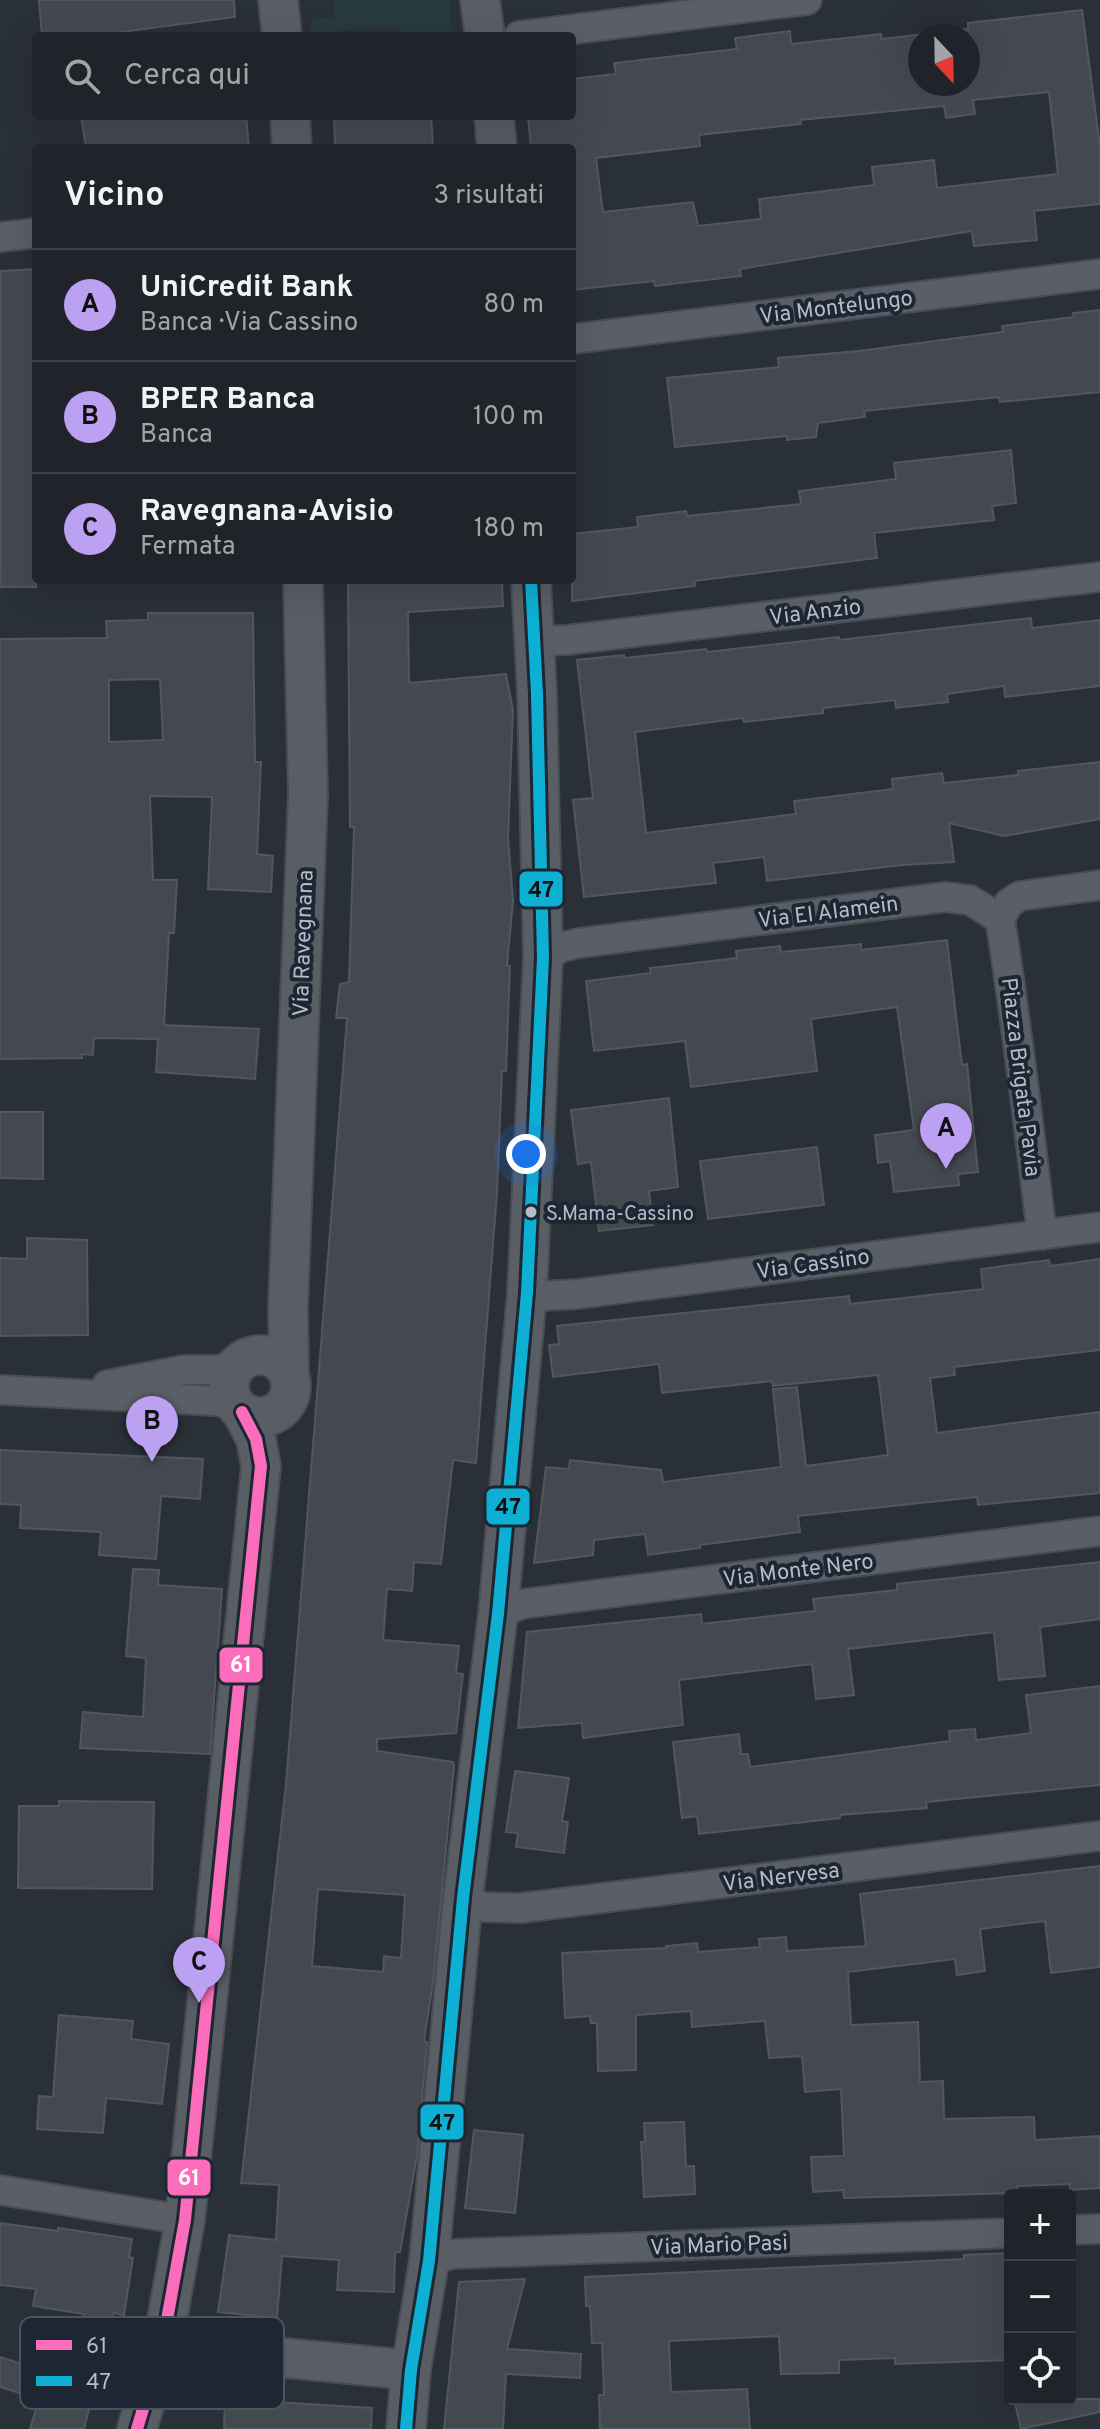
<!DOCTYPE html>
<html lang="it">
<head>
<meta charset="utf-8">
<style>
  :root { --surface:#20242a; --page:#2d3036; --text:#f1f3f6; --muted:#a2a4a8; --line:#3d4147; --accent:#bca0f2 }
  body { margin:0; font-family:Overpass,sans-serif; background:var(--page); color:var(--text) }
  .controls { position:absolute; right:24px; bottom:24px; display:grid; overflow:hidden; border-radius:8px; box-shadow:0 8px 32px #0002 }
  .controls button { width:72px; height:72px; display:grid; place-items:center; padding:0; border:0; border-bottom:2px solid var(--line); background:var(--surface); color:var(--text); font:40px sans-serif }
  .compass { position:absolute; left:908px; top:24px; width:72px; height:72px; border-radius:50%; background:var(--surface); box-shadow:0 8px 32px #0002; rotate:158deg }
  .you { position:absolute; left:526px; top:1154px; width:28px; height:28px; margin:-20px; border:6px solid #fff; border-radius:50%; background:#1a73e8; box-shadow:0 0 0 12px #1a73e833 }
  .badge { display:grid; place-items:center; width:52px; height:52px; border-radius:50%; background:var(--accent); color:#111; font-size:26px; font-weight:700 }
  .pin { position:absolute; translate:-50% -66px; filter:drop-shadow(0 2px 4px #0008) }
  .pin::after { content:''; position:absolute; top:42px; width:28px; height:24px; background:inherit; clip-path:polygon(0 0,100% 0,50% 100%) }
  .list { margin:0; padding:0; list-style:none }
  h2 { display:flex; justify-content:space-between; align-items:center; height:104px; margin:0; padding:0 32px; font-size:34px }
  h2 small { font-size:26px; font-weight:400; color:var(--muted) }
  .list li { display:grid; grid-template-columns:52px 1fr auto; gap:24px; align-items:center; box-sizing:border-box; height:112px; padding:0 32px; border-top:2px solid var(--line) }
  .list b { display:block; font-size:30px; white-space:nowrap }
  .list p { margin:0; font-size:26px; white-space:nowrap; color:var(--muted) }
  .list em { font-size:26px; font-style:normal; color:var(--muted) }
  .icon { flex:none; width:44px; height:44px; fill:none; stroke:currentColor; stroke-width:2; stroke-linecap:round; stroke-linejoin:round }
  .map { position:relative; flex:none; width:1100px; height:2429px; overflow:hidden }
  .search { position:absolute; background:var(--surface); box-shadow:0 8px 32px #0002; left:32px; top:32px; width:544px; height:88px; display:flex; align-items:center; gap:20px; box-sizing:border-box; padding:0 28px; border-radius:8px; color:var(--muted); font-size:30px }
  .panel { position:absolute; background:var(--surface); box-shadow:0 8px 32px #0002; left:32px; top:144px; width:544px; height:440px; border-radius:8px }
  .map>svg:first-child { display:block }
  .green { fill:#273a3e }
  .building { fill:#444950; stroke:#52575f; stroke-width:2; fill-rule:evenodd }
  .lines { fill:none; stroke-linecap:round; stroke-linejoin:round }
  .street-casing { stroke:#484c53; stroke-width:32 }
  .secondary-casing { stroke:#484c53; stroke-width:42 }
  .street { stroke:#5a5e66; stroke-width:28 }
  .secondary { stroke:#595d64; stroke-width:38 }
  .bus-1-casing { stroke:#1d2633; stroke-width:18 }
  .bus-2-casing { stroke:#1d2633; stroke-width:18 }
  .bus-1 { stroke:#fb6dba; stroke-width:12 }
  .bus-2 { stroke:#0dafd3; stroke-width:12 }
  .bus-dot { fill:#b4bcc9; stroke:#1d2633; stroke-width:3 }
  .labels { text-anchor:middle; stroke-width:8; stroke-linejoin:round; paint-order:stroke }
  .bus-label { font-size:20px; fill:#b4bcc9; stroke:#1d2633; text-anchor:start }
  .street-label { font-size:22px; fill:#b4bcc9; stroke:#1d2633 }
  .key { fill:#1d2633; stroke:#4a5360; stroke-width:2 }
  .key-label { font-size:22px; fill:#b4bcc9 }
  .line-badge { stroke:#1d2633; stroke-width:3 }
  .badge-label { font-size:22px; text-anchor:middle; font-weight:bold; fill:#fff }
  .pale-badge-label { font-size:22px; text-anchor:middle; font-weight:bold; fill:#111 }
</style>
</head>
<body>
<div class="map">
<svg width="1100" height="2429" viewBox="0 0 1100 2429">
  <rect width="100%" height="100%" fill="#2a3038"/>
  <!-- green -->
  <path class="green" d="M 333,0 L 449,0 L 453,36 L 399,36 L 398,27 L 338,30 L 338,36 L 311,36 L 310,20 L 334,17 Z"/>
  <!-- building -->
  <g class="building">
    <path d="M 39,0 L 234,0 L 235,17 L 91,36 L 42,36 Z"/>
    <path d="M 1082,10 L 1100,146 L 1100,204 L 1034,211 L 1037,240 L 974,246 L 972,231 L 740,269 L 741,276 L 655,286 L 654,281 L 572,290 L 572,148 L 531,148 L 528,116 L 572,116 L 572,79 L 616,74 L 614,63 L 737,49 L 735,38 L 790,31 L 791,44 L 881,34 L 881,39 L 968,29 L 968,23 ZM 920,36 L 968,36 L 968,84 L 920,84 ZM 1049,92 L 1058,174 L 937,188 L 934,160 L 872,167 L 874,185 L 759,199 L 761,219 L 698,226 L 693,202 L 603,212 L 596,158 L 700,146 L 699,135 L 801,124 L 800,120 L 944,106 L 946,118 L 975,114 L 973,100 Z"/>
    <path d="M 81,116 L 246,116 L 249,148 L 86,148 Z"/>
    <path d="M 334,116 L 431,116 L 433,146 L 335,148 Z"/>
    <path d="M 36,269 L 36,587 L 0,587 L 0,271 Z"/>
    <path d="M 1100,310 L 1100,392 L 1000,402 L 999,397 L 864,411 L 865,417 L 818,423 L 816,437 L 787,440 L 787,436 L 675,447 L 667,378 L 779,367 L 778,358 L 859,351 L 1003,332 L 1002,326 L 1074,317 L 1073,313 Z"/>
    <path d="M 1011,450 L 1016,503 L 992,506 L 994,520 L 874,533 L 877,558 L 694,581 L 695,586 L 572,601 L 572,534 L 638,527 L 637,517 L 686,511 L 687,516 L 801,504 L 799,491 L 896,479 L 894,463 Z"/>
    <path d="M 387,580 L 502,580 L 503,606 L 408,612 L 409,683 L 506,674 L 513,710 L 508,837 L 513,901 L 507,965 L 510,966 L 506,1071 L 502,1071 L 497,1193 L 476,1463 L 453,1460 L 441,1564 L 414,1562 L 412,1591 L 387,1589 L 383,1640 L 459,1646 L 456,1673 L 463,1674 L 456,1733 L 377,1739 L 377,1751 L 453,1762 L 454,1766 L 433,1982 L 424,2041 L 427,2042 L 417,2155 L 400,2252 L 395,2252 L 394,2292 L 337,2290 L 339,2260 L 282,2256 L 277,2318 L 218,2312 L 229,2235 L 276,2240 L 279,2185 L 241,2183 L 286,1784 L 347,1018 L 336,1018 L 340,984 L 349,982 L 354,827 L 350,827 L 348,583 ZM 318,1889 L 405,1895 L 401,1958 L 384,1956 L 383,1972 L 312,1966 Z"/>
    <path d="M 148,613 L 253,613 L 255,762 L 261,762 L 257,854 L 273,856 L 271,892 L 208,889 L 212,797 L 150,796 L 153,880 L 177,880 L 174,933 L 169,933 L 164,1025 L 259,1029 L 255,1079 L 156,1072 L 158,1039 L 94,1038 L 93,1055 L 82,1054 L 82,1058 L 0,1059 L 0,639 L 107,638 L 106,621 L 148,620 ZM 160,679 L 163,740 L 109,742 L 109,680 Z"/>
    <path d="M 1031,618 L 1032,628 L 1100,620 L 1100,686 L 1005,697 L 1004,686 L 947,694 L 948,702 L 896,708 L 895,700 L 823,708 L 823,713 L 744,722 L 743,718 L 635,732 L 646,833 L 796,814 L 794,801 L 893,789 L 892,779 L 942,773 L 944,783 L 1018,775 L 1018,771 L 1100,762 L 1100,819 L 1004,836 L 949,823 L 954,862 L 902,865 L 767,881 L 764,857 L 713,863 L 716,883 L 584,897 L 573,800 L 593,798 L 577,660 L 624,655 L 625,658 L 706,649 L 707,652 L 839,637 L 839,640 Z"/>
    <path d="M 947,940 L 962,1065 L 967,1064 L 978,1172 L 958,1174 L 959,1185 L 894,1192 L 890,1161 L 878,1163 L 875,1135 L 914,1130 L 897,1007 L 811,1019 L 817,1071 L 691,1087 L 685,1041 L 594,1051 L 586,981 L 651,973 L 650,968 L 737,958 L 736,951 L 780,946 L 781,952 L 861,944 L 861,950 Z"/>
    <path d="M 669,1098 L 678,1187 L 649,1191 L 653,1225 L 599,1231 L 591,1162 L 578,1164 L 571,1110 Z"/>
    <path d="M 0,1112 L 43,1112 L 43,1179 L 0,1178 Z"/>
    <path d="M 817,1147 L 824,1205 L 708,1219 L 700,1161 Z"/>
    <path d="M 27,1238 L 87,1240 L 88,1335 L 0,1336 L 0,1258 L 27,1259 Z"/>
    <path d="M 1100,1259 L 1100,1350 L 954,1367 L 955,1375 L 930,1378 L 937,1433 L 1100,1412 L 1100,1493 L 978,1505 L 977,1497 L 798,1516 L 800,1532 L 700,1545 L 700,1548 L 648,1555 L 645,1534 L 594,1540 L 593,1555 L 534,1563 L 546,1467 L 569,1469 L 570,1460 L 661,1470 L 663,1482 L 781,1467 L 773,1389 L 797,1387 L 806,1466 L 888,1455 L 878,1375 L 773,1386 L 772,1381 L 662,1393 L 659,1364 L 553,1377 L 549,1345 L 559,1344 L 557,1326 L 849,1296 L 850,1304 L 983,1289 L 981,1269 L 1049,1260 L 1050,1266 Z"/>
    <path d="M 0,1450 L 203,1459 L 200,1499 L 161,1496 L 156,1559 L 99,1555 L 101,1532 L 20,1528 L 21,1505 L 0,1504 Z"/>
    <path d="M 1100,1562 L 1100,1619 L 1040,1627 L 1045,1676 L 999,1680 L 994,1632 L 848,1649 L 854,1695 L 816,1699 L 812,1664 L 679,1680 L 683,1725 L 583,1738 L 582,1723 L 518,1728 L 527,1632 L 701,1614 L 702,1624 L 815,1611 L 813,1599 L 897,1590 L 897,1584 Z"/>
    <path d="M 133,1569 L 159,1570 L 158,1585 L 222,1589 L 210,1754 L 80,1748 L 83,1712 L 143,1717 L 146,1658 L 126,1656 Z"/>
    <path d="M 1100,1686 L 1100,1785 L 926,1802 L 927,1808 L 840,1815 L 840,1818 L 699,1834 L 697,1816 L 682,1818 L 673,1742 L 739,1734 L 741,1754 L 748,1754 L 750,1767 L 950,1741 L 949,1731 L 975,1729 L 976,1740 L 1031,1733 L 1026,1695 Z"/>
    <path d="M 515,1771 L 569,1778 L 562,1821 L 568,1822 L 564,1853 L 516,1847 L 518,1833 L 506,1832 Z"/>
    <path d="M 59,1801 L 154,1802 L 152,1889 L 18,1888 L 19,1806 L 59,1806 Z"/>
    <path d="M 1100,1866 L 1100,1967 L 1051,1973 L 1045,1921 L 980,1929 L 985,1971 L 957,1975 L 955,1959 L 848,1972 L 851,2025 L 918,2022 L 920,2082 L 943,2081 L 944,2119 L 1034,2117 L 1035,2140 L 1100,2136 L 1100,2188 L 1070,2190 L 1070,2184 L 1017,2186 L 1017,2193 L 844,2198 L 843,2190 L 813,2192 L 811,2157 L 844,2156 L 841,2089 L 805,2092 L 802,2056 L 769,2058 L 765,2021 L 692,2027 L 691,2011 L 636,2015 L 636,2070 L 598,2071 L 597,2023 L 591,2023 L 590,2016 L 565,2018 L 562,1953 L 667,1948 L 666,1946 L 697,1943 L 698,1952 L 760,1947 L 759,1939 L 786,1937 L 787,1951 L 866,1946 L 860,1894 Z"/>
    <path d="M 59,2015 L 133,2021 L 131,2039 L 169,2044 L 162,2104 L 106,2098 L 103,2133 L 37,2129 L 39,2096 L 53,2097 Z"/>
    <path d="M 684,2122 L 686,2166 L 694,2166 L 695,2194 L 644,2197 L 641,2142 L 645,2142 L 644,2123 Z"/>
    <path d="M 474,2130 L 523,2135 L 515,2213 L 465,2208 Z"/>
    <path d="M 0,2223 L 58,2231 L 58,2228 L 132,2239 L 129,2257 L 133,2258 L 124,2315 L 113,2313 L 84,2429 L 30,2429 L 39,2399 L 0,2387 L 0,2357 L 54,2374 L 57,2364 L 70,2367 L 84,2314 L 33,2306 L 36,2289 L 0,2285 Z"/>
    <path d="M 1010,2253 L 1010,2360 L 895,2364 L 895,2358 L 839,2360 L 839,2373 L 781,2374 L 779,2336 L 669,2341 L 671,2392 L 747,2389 L 750,2429 L 600,2429 L 599,2395 L 604,2395 L 602,2343 L 592,2343 L 590,2306 L 586,2306 L 585,2277 L 888,2263 L 964,2259 L 964,2255 Z"/>
    <path d="M 525,2279 L 507,2349 L 581,2354 L 580,2378 L 506,2374 L 503,2429 L 444,2429 L 459,2282 Z"/>
    <path d="M 225,2399 L 372,2408 L 371,2429 L 224,2429 Z"/>
    <path d="M 1014,2399 L 1100,2399 L 1100,2412 L 1021,2429 Z"/>
  </g>
  <g class="lines">
    <defs>
      <g id="street">
        <path d="M 519,36 L 807,0"/>
        <path d="M 0,237 L 36,233"/>
        <path d="M 572,339 L 1100,274"/>
        <path d="M 534,628 L 547,641 L 567,640 L 1100,577"/>
        <path d="M 1000,919 C 1017,1024 1029,1129 1042,1235"/>
        <path d="M 1000,919 L 1009,903 L 1020,896 L 1100,885"/>
        <path d="M 543,958 L 562,947 L 579,943 L 945,897 L 970,900 L 1000,919"/>
        <path d="M 527,1293 L 542,1296 L 578,1294 L 1100,1227"/>
        <path d="M 107,1385 L 184,1370 L 217,1370 L 237,1365"/>
        <path d="M 0,1390 L 216,1401 L 235,1404"/>
        <path d="M 498,1614 L 522,1604 L 1100,1531"/>
        <path d="M 463,1898 L 484,1907 L 521,1908 L 1100,1836"/>
        <path d="M 0,2190 L 185,2220"/>
        <path d="M 1070,2230 L 1100,2229"/>
        <path d="M 429,2261 L 452,2254 L 1010,2233"/>
      </g>
      <g id="secondary">
        <path d="M 278,0 L 282,36"/>
        <path d="M 480,0 L 485,36"/>
        <path d="M 290,116 L 292,148"/>
        <path d="M 494,116 L 497,148"/>
        <circle cx="260" cy="1386" r="31"/>
        <path d="M 289,1372 L 288,1307 L 308,794 L 303,580"/>
        <path d="M 163,2342 L 212,2351 L 411,2370"/>
        <path d="M 137,2429 L 163,2342 L 185,2220 L 261,1466 L 256,1439 L 242,1412"/>
        <path d="M 406,2429 L 411,2370 L 429,2261 L 463,1898 L 498,1614 L 527,1293 L 543,958 L 537,694 L 531,580"/>
      </g>
    </defs>
    <!-- street casing -->
    <use href="#street" class="street-casing"/>
    <!-- secondary casing -->
    <use href="#secondary" class="secondary-casing"/>
    <!-- street -->
    <use href="#street" class="street"/>
    <!-- secondary -->
    <use href="#secondary" class="secondary"/>
    <defs>
      <path id="bus-1" d="M 137,2429 L 163,2342 L 185,2220 L 261,1466 L 256,1439 L 242,1412"/>
      <path id="bus-2" d="M 406,2429 L 411,2370 L 429,2261 L 463,1898 L 498,1614 L 527,1293 L 543,958 L 537,694 L 531,580"/>
    </defs>
    <!-- bus-1 casing -->
    <use href="#bus-1" class="bus-1-casing"/>
    <!-- bus-2 casing -->
    <use href="#bus-2" class="bus-2-casing"/>
    <!-- bus-1 -->
    <use href="#bus-1" class="bus-1"/>
    <!-- bus-2 -->
    <use href="#bus-2" class="bus-2"/>
  </g>
  <!-- markers -->
  <circle class="bus-dot" cx="531" cy="1212" r="7"/>
  <g class="labels">
    <!-- bus labels -->
    <g class="bus-label">
      <text x="546" y="1220">S.Mama-Cassino</text>
    </g>
    <!-- street labels -->
    <g class="street-label">
      <text transform="translate(836 306) rotate(-7)" y="8">Via Montelungo</text>
      <text transform="translate(815 611) rotate(-7)" y="8">Via Anzio</text>
      <text transform="translate(828 911) rotate(-7)" y="8">Via El Alamein</text>
      <text transform="translate(302 943) rotate(-88)" y="8">Via Ravegnana</text>
      <text transform="translate(1022 1077) rotate(83)" y="8">Piazza Brigata Pavia</text>
      <text transform="translate(813 1263) rotate(-8)" y="8">Via Cassino</text>
      <text transform="translate(798 1569) rotate(-7)" y="8">Via Monte Nero</text>
      <text transform="translate(781 1876) rotate(-7)" y="8">Via Nervesa</text>
      <text transform="translate(719 2244) rotate(-2)" y="8">Via Mario Pasi</text>
    </g>
  </g>
  <!-- legend -->
  <rect x="20" y="2317" width="264" height="92" rx="12" class="key"/>
  <rect x="36" y="2340" width="36" height="10" fill="#fb6dba"/>
  <rect x="36" y="2376" width="36" height="10" fill="#0dafd3"/>
  <g class="key-label">
    <text x="86" y="2353">61</text>
    <text x="86" y="2389">47</text>
  </g>
  <g class="line-badge">
    <rect x="518" y="870" width="46" height="38" rx="8" fill="#0dafd3"/>
    <rect x="485" y="1487" width="46" height="39" rx="8" fill="#0dafd3"/>
    <rect x="218" y="1646" width="46" height="38" rx="8" fill="#fb6dba"/>
    <rect x="419" y="2103" width="46" height="38" rx="8" fill="#0dafd3"/>
    <rect x="166" y="2158" width="46" height="39" rx="8" fill="#fb6dba"/>
  </g>
  <g class="badge-label">
    <text x="241" y="1672">61</text>
    <text x="189" y="2185">61</text>
  </g>
  <g class="pale-badge-label">
    <text x="541" y="897">47</text>
    <text x="508" y="1514">47</text>
    <text x="442" y="2130">47</text>
  </g>
</svg>
<div class="controls">
<button>+</button>
<button>−</button>
<button><svg class="icon" aria-label="locate" viewBox="0 0 24 24"><circle cx="12" cy="12" r="6"/><path d="M12 2v4M12 18v4M2 12h4M18 12h4"/></svg></button>
</div>
<svg class="compass" viewBox="-18 -18 36 36"><path d="M0-13l5 13h-10z" fill="#e53935"/><path d="M0 13l5-13h-10z" fill="#a2a4a8"/></svg>
<div class="you"></div>
<div class="pin badge" style="left:946px;top:1169px">A</div>
<div class="pin badge" style="left:152px;top:1462px">B</div>
<div class="pin badge" style="left:199px;top:2003px">C</div>
<div class="search"><svg class="icon" aria-label="search" viewBox="0 0 24 24"><circle cx="10" cy="10" r="6"/><path d="M15 15l6 6"/></svg>Cerca qui</div>
<section class="panel">
<h2>Vicino<small>3 risultati</small></h2>
<ul class="list">
<li><span class="badge">A</span><div><b>UniCredit Bank</b><p>Banca · Via Cassino</p></div><em>80 m</em></li>
<li><span class="badge">B</span><div><b>BPER Banca</b><p>Banca</p></div><em>100 m</em></li>
<li><span class="badge">C</span><div><b>Ravegnana-Avisio</b><p>Fermata</p></div><em>180 m</em></li>
</ul>
</section>
</div>
</body>
</html>
